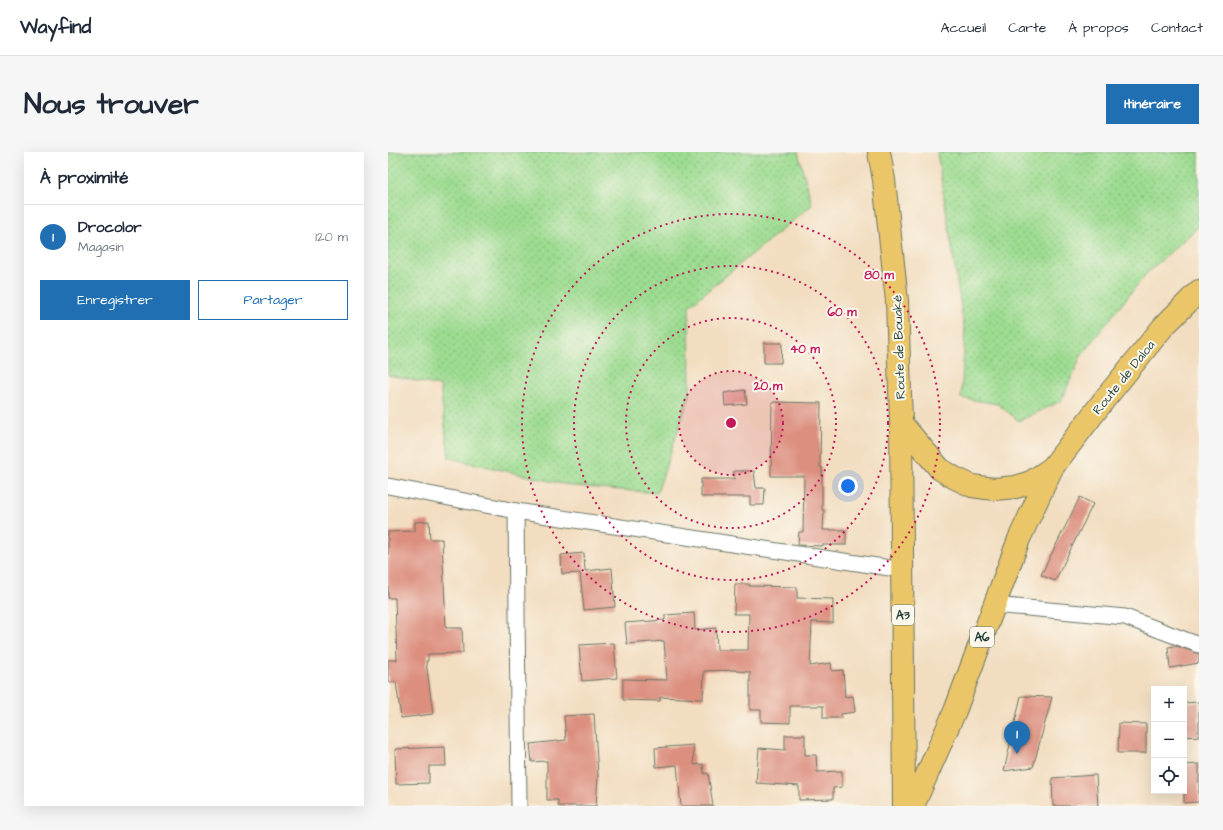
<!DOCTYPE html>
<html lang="fr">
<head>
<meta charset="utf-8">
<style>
  :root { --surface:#fff; --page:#f6f6f7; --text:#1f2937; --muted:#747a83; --line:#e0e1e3; --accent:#1f6fb2 }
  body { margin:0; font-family:"Architects Daughter",sans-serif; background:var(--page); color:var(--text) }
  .controls { position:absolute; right:12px; bottom:12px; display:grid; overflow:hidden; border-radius:0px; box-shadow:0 4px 16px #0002 }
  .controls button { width:36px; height:36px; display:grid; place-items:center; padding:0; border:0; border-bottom:1px solid var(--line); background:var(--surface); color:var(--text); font:20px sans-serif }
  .you { position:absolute; left:460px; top:334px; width:14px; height:14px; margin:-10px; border:3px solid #fff; border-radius:50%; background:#1a73e8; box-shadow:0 0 0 6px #1a73e833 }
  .badge { display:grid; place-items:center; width:26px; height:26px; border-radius:50%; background:var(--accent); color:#fff; font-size:13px; font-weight:700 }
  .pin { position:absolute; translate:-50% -33px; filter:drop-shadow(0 1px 2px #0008) }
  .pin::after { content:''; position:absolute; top:21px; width:14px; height:12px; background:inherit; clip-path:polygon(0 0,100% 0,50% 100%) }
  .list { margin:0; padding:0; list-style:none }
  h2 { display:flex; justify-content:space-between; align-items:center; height:52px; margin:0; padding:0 16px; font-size:17px }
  h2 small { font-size:13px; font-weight:400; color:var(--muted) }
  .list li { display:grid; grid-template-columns:26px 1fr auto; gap:12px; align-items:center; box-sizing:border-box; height:64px; padding:0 16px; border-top:1px solid var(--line) }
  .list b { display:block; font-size:15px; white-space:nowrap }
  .list p { margin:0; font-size:13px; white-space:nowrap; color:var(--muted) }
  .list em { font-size:13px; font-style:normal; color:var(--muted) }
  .actions { display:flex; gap:8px; padding:12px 16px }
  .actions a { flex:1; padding:9px 0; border:1px solid var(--accent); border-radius:0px; text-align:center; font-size:14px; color:var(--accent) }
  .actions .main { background:var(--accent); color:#fff }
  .icon { flex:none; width:22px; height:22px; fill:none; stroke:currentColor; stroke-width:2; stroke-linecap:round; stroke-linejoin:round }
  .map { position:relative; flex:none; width:811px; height:654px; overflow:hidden; border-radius:0px }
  header { display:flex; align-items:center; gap:24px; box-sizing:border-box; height:56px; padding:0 20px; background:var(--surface); border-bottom:1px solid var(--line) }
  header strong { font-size:19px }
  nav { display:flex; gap:22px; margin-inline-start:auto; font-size:14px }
  .intro { display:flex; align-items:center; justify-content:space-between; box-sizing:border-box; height:96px; padding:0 24px }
  h1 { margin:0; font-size:28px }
  .button { padding:10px 18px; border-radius:0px; background:var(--accent); color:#fff; font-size:14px; font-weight:700 }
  main { display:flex; gap:24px; padding:0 24px }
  aside { flex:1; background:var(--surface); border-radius:0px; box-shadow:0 4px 16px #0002 }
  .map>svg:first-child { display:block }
  .grass { fill:url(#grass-dots); stroke:#5e8c62 }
  .building { fill:#dc8f7f }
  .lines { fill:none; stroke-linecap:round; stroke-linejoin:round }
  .minor-casing { stroke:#697565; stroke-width:17 }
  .trunk-casing { stroke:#697565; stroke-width:24 }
  .minor { stroke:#fff; stroke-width:15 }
  .trunk { stroke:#ebc669; stroke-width:22 }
  .ring { fill:none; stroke:#c2185b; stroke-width:2; stroke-dasharray:2 4 }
  .labels { text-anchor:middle; stroke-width:4; stroke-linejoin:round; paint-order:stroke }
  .shield { fill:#fbf7ec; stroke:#61756b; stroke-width:1 }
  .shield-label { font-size:12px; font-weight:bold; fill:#1f3d34 }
  .street-label { font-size:13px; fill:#1f3d34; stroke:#fbf7ec }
  .centre { fill:#c2185b; stroke:#fbf7ec; stroke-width:2 }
  .ring-label { font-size:12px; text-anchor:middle; font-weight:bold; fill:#c2185b; stroke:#fbf7ec; stroke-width:4; stroke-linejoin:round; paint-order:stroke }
</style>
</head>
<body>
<header>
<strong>Wayfind</strong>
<nav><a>Accueil</a><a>Carte</a><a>À propos</a><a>Contact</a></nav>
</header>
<div class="intro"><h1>Nous trouver</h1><a class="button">Itinéraire</a></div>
<main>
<aside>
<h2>À proximité<small></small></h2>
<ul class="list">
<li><span class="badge">1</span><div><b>Drocolor</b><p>Magasin</p></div><em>120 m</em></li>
</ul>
<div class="actions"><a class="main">Enregistrer</a><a>Partager</a></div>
</aside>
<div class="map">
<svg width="811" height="654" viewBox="0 0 811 654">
  <defs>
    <pattern id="grass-dots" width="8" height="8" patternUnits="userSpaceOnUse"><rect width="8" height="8" fill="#9ddc91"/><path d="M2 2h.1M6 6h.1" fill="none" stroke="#7fb477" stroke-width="1.8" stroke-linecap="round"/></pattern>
  </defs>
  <rect width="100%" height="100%" fill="#fbf7ec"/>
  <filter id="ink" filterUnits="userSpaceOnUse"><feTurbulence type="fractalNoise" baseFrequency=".025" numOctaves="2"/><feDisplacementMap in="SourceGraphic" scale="8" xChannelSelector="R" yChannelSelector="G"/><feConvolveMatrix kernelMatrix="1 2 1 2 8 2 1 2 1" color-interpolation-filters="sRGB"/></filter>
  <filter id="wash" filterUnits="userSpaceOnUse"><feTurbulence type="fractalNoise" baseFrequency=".012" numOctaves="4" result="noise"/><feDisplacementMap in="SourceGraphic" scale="16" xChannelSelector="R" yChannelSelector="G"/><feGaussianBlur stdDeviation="0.9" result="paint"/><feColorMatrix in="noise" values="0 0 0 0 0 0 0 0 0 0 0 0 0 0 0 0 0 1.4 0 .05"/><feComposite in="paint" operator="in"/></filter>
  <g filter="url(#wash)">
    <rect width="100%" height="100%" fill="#f2ddc0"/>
    <!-- grass -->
    <g class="grass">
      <path d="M 0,0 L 410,0 L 424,53 L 301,154 L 302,243 L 269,341 L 184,334 L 61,306 L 52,234 L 0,223 Z"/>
      <path d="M 549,0 L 811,0 L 811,74 L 758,122 L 694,202 L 673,249 L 631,269 L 610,252 L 573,246 L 577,181 Z"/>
    </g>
    <g id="blocks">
      <!-- building -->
      <g class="building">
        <path d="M 376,191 L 394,191 L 393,211 L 376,211 Z"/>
        <path d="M 357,238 L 359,252 L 337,254 L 336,241 Z"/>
        <path d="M 384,250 L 433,251 L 432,315 L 434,315 L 434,358 L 436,358 L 435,378 L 458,378 L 458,393 L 434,393 L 434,394 L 410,393 L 411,380 L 415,380 L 416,324 L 383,324 Z"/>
        <path d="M 346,319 L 366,319 L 368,336 L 377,336 L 376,353 L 362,353 L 362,345 L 313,345 L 313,327 L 346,327 Z"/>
        <path d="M 692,345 L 705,352 L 667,429 L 653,423 Z"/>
        <path d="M 41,369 L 42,387 L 54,387 L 58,476 L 74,476 L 75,501 L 40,502 L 40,509 L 38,509 L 45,562 L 13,566 L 8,530 L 0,530 L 0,508 L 9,508 L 7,446 L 0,446 L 0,380 L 27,379 L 27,370 Z"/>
        <path d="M 196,401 L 197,419 L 224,416 L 227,455 L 196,458 L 192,421 L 174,422 L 173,403 Z"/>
        <path d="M 347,432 L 361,432 L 361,434 L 409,435 L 409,446 L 445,447 L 445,471 L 424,470 L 422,514 L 443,511 L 444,519 L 455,518 L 457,545 L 465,544 L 467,560 L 453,562 L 453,566 L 435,566 L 435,554 L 402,554 L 402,571 L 373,570 L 373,558 L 362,558 L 362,520 L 348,519 L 348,518 L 316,519 L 315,547 L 272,545 L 272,549 L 235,548 L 235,527 L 279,528 L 276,489 L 239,492 L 237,471 L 277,468 L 277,463 L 306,461 L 307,478 L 328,476 L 329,498 L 360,498 L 361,462 L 346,462 Z"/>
        <path d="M 226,491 L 229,526 L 194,529 L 191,493 Z"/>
        <path d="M 789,494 L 811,502 L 811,511 L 782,516 L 780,495 Z"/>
        <path d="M 633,544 L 664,545 L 645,615 L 616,619 Z"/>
        <path d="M 811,550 L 811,584 L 796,585 L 796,551 Z"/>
        <path d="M 206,562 L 210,623 L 208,654 L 170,654 L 170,648 L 159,648 L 159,609 L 144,610 L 142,592 L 178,588 L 176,564 Z"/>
        <path d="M 731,571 L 758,572 L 758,601 L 730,601 Z"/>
        <path d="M 397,583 L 417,583 L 417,603 L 428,603 L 429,620 L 454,619 L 454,635 L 445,636 L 445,647 L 411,648 L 411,634 L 368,631 L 371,596 L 397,598 Z"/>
        <path d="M 305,593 L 306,613 L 315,612 L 316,622 L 320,621 L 325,654 L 293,654 L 289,613 L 268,615 L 267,596 Z"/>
        <path d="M 57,595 L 58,614 L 41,614 L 41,631 L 8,632 L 7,597 Z"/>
        <path d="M 811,612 L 811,650 L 796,651 L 796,613 Z"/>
        <path d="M 708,623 L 710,654 L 665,654 L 664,626 Z"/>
      </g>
    </g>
  </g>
  <g filter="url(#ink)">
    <use href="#blocks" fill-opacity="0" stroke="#697565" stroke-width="1"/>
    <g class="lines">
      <defs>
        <g id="minor">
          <path d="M 0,334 L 128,359 L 131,654"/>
          <path d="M 128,359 L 515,418"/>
          <path d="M 606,453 L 737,465 L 811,493"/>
        </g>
        <g id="trunk">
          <path d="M 491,0 L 496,28 L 509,149 L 513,271 L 516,654"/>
          <path d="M 513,271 L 552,317 L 567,326 L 584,334 L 606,337 L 628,335 L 643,330 L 664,316"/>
          <path d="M 525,654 L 567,559 L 631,387 L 664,316 L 716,248 L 775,175 L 811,139"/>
        </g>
      </defs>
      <!-- minor casing -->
      <use href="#minor" class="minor-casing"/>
      <!-- trunk casing -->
      <use href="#trunk" class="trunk-casing"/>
      <!-- minor -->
      <use href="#minor" class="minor"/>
      <!-- trunk -->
      <use href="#trunk" class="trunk"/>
    </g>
  </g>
  <!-- distance rings -->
  <circle cx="343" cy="271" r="52" fill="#c2185b" fill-opacity=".12"/>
  <g class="ring">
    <circle cx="343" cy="271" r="52"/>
    <circle cx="343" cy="271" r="105"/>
    <circle cx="343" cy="271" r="157"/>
    <circle cx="343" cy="271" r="209"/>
  </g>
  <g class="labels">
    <!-- shield labels -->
    <g class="shield">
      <rect x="504" y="453" width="22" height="20" rx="3"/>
      <rect x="582" y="475" width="24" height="20" rx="3"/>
    </g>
    <g class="shield-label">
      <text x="515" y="467">A3</text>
      <text x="594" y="489">A6</text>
    </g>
    <!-- street labels -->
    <g class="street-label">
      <text transform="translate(510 195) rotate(-92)" y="5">Route de Bouaké</text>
      <text transform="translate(735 225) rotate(-51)" y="5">Route de Daloa</text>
    </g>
  </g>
  <circle cx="343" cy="271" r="6" class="centre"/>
  <g class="ring-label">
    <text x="491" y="127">80 m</text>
    <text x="454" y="164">60 m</text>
    <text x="417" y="201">40 m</text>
    <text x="380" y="238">20 m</text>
  </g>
</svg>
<div class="controls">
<button>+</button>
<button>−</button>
<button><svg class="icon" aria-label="locate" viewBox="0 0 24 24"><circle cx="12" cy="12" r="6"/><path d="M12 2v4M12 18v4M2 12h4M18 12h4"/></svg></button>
</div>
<div class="you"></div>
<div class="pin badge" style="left:629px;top:602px">1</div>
</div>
</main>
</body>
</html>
